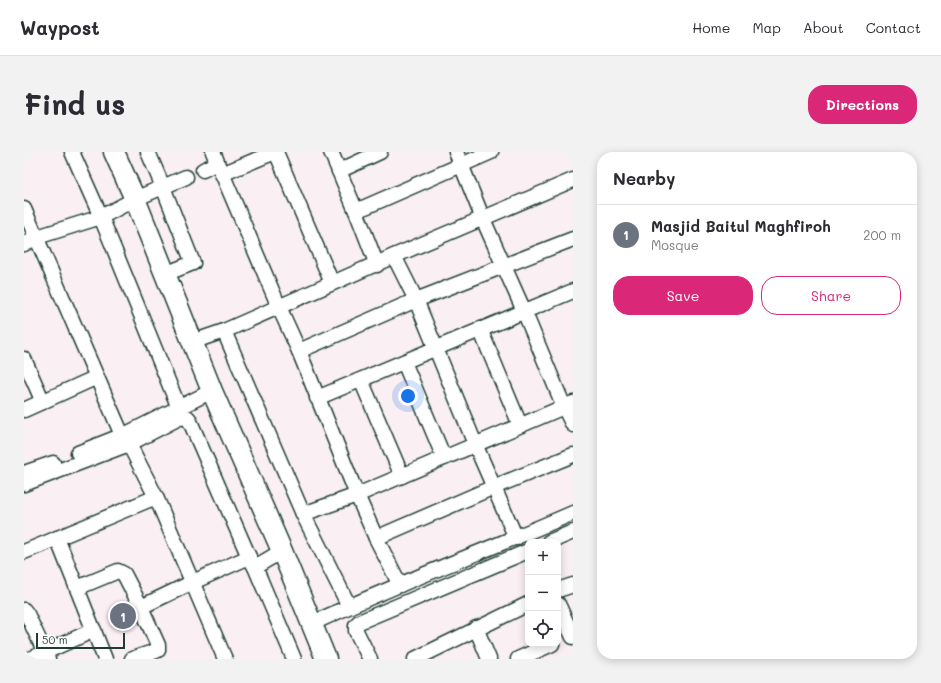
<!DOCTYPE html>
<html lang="en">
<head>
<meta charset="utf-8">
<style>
  :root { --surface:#fff; --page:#f2f2f3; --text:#2b2b33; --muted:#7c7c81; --line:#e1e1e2; --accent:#db2777 }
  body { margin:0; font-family:Mali,sans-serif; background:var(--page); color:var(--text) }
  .controls { position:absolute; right:12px; bottom:12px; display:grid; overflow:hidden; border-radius:8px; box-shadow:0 2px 10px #0003 }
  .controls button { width:36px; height:36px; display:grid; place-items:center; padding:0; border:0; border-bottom:1px solid var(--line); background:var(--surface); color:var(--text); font:20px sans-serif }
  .scale { position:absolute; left:12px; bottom:10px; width:89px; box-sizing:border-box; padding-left:4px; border:2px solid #1f3d34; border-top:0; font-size:11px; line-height:14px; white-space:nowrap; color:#1f3d34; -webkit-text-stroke:3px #fff; paint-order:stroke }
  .you { position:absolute; left:384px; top:244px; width:14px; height:14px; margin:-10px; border:3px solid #fff; border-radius:50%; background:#1a73e8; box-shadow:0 0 0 6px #1a73e833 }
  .badge { display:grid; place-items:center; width:26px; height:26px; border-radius:50%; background:var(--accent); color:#fff; font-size:13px; font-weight:700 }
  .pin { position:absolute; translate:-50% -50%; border:2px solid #fff; box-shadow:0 1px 4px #0006 }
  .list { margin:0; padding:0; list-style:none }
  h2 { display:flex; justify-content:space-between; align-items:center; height:52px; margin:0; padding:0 16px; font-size:17px }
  h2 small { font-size:13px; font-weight:400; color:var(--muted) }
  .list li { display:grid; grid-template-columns:26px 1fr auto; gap:12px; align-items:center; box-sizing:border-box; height:60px; padding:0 16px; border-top:1px solid var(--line) }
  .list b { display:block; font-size:15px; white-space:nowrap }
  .list p { margin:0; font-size:13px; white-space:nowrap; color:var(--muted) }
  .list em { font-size:13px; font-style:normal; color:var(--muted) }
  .actions { display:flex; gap:8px; padding:12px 16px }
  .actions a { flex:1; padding:9px 0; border:1px solid var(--accent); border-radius:16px; text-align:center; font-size:14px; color:var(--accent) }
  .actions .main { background:var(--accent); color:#fff }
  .icon { flex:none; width:22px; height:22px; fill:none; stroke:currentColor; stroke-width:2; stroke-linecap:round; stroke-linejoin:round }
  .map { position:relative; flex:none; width:549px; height:507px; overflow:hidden; border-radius:16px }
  header { display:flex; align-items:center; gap:24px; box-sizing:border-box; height:56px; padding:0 20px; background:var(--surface); border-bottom:1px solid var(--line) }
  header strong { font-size:19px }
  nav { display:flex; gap:22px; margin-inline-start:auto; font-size:14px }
  .intro { display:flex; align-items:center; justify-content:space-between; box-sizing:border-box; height:96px; padding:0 24px }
  h1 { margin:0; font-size:28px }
  .button { padding:10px 18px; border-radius:16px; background:var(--accent); color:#fff; font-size:14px; font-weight:700 }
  main { display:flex; gap:24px; padding:0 24px }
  aside { flex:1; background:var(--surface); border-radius:16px; box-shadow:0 2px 10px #0003 }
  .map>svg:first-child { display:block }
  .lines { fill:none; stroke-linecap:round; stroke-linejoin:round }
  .street-casing { stroke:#1f3d34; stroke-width:17 }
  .secondary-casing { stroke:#1f3d34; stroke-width:23 }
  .street { stroke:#fff; stroke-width:14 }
  .secondary { stroke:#fff; stroke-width:20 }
</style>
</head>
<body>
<header>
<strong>Waypost</strong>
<nav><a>Home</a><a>Map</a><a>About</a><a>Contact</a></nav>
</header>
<div class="intro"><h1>Find us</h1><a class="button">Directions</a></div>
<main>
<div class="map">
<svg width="549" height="507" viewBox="0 0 549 507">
  <rect width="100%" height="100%" fill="#faeff3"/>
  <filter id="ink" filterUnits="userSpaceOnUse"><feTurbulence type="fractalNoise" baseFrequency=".025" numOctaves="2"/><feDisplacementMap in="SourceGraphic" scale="8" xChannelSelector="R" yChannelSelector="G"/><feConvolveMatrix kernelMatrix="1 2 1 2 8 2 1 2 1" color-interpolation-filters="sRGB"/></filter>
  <g filter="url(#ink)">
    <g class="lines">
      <defs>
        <g id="street">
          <path d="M 48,0 L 77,65 L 155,256"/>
          <path d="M 124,0 L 139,35 L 169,111 L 141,122"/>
          <path d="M 189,0 L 255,155 L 275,199 L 333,343 L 352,386 L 376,433"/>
          <path d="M 252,0 L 308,131"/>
          <path d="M 307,0 L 332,59 L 353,113"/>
          <path d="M 432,0 L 459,67 L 500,159 L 540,255 L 549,273"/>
          <path d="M 179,18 L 193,11"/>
          <path d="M 315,19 L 356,0"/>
          <path d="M 198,22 L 251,0"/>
          <path d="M 0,57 L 98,283"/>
          <path d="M 332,59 L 467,0"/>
          <path d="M 0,92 L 13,85 L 77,65 L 111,47 L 162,25"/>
          <path d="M 370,104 L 392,148 L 451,292 L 492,386"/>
          <path d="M 456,177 L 496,273"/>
          <path d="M 200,179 L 279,362 L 325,454"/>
          <path d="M 168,190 L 200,179 L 370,104 L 549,28"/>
          <path d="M 275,199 L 392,148 L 549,87"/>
          <path d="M 0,207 L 19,250"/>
          <path d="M 380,210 L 420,306"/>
          <path d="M 337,228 L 378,324"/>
          <path d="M 293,246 L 549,139"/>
          <path d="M 0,258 L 73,225"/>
          <path d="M 105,292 L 132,345 L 201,507"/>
          <path d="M 54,301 L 102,282 L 188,239"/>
          <path d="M 0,321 L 29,311"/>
          <path d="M 0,332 L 105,292 L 155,266 L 163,265 L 165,267 L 225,405 L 231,415 L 270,507"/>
          <path d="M 279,362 L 333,343 L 549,251"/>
          <path d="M 33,386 L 81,507"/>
          <path d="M 352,386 L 470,335 L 549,303"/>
          <path d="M 525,390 L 549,380"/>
          <path d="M 0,400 L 132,345"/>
          <path d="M 231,415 L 258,399"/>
          <path d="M 53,436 L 94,419 L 100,422 L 117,455 L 134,493 L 134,498 L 132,499 L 108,507"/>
          <path d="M 534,438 L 549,433"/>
          <path d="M 534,452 L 549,485"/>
          <path d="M 117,455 L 169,430 L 225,405"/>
          <path d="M 0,458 L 3,462 L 24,507"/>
          <path d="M 287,472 C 373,431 462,399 549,361"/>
          <path d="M 452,476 L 465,507"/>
          <path d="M 6,507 L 70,478"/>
          <path d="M 346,507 L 332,479 L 332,473 L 335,470 L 504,399"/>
          <path d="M 391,507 L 504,452"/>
          <path d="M 494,507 L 528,492"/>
        </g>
        <path id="secondary" d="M 90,0 L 111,47 L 188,239 L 258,399 L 302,507"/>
      </defs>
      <!-- street casing -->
      <use href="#street" class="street-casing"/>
      <!-- secondary casing -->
      <use href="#secondary" class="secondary-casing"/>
      <!-- street -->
      <use href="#street" class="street"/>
      <!-- secondary -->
      <use href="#secondary" class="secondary"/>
    </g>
  </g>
</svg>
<div class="controls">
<button>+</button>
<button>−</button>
<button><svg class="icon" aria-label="locate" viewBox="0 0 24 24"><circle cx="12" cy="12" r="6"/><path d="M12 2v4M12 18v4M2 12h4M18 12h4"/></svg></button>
</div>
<div class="scale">50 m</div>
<div class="you"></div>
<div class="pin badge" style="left:99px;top:464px;background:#6b7280">1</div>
</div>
<aside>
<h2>Nearby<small></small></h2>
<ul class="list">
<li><span class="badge" style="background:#6b7280">1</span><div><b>Masjid Baitul Maghfiroh</b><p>Mosque</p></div><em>200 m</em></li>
</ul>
<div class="actions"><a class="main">Save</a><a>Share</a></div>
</aside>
</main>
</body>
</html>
